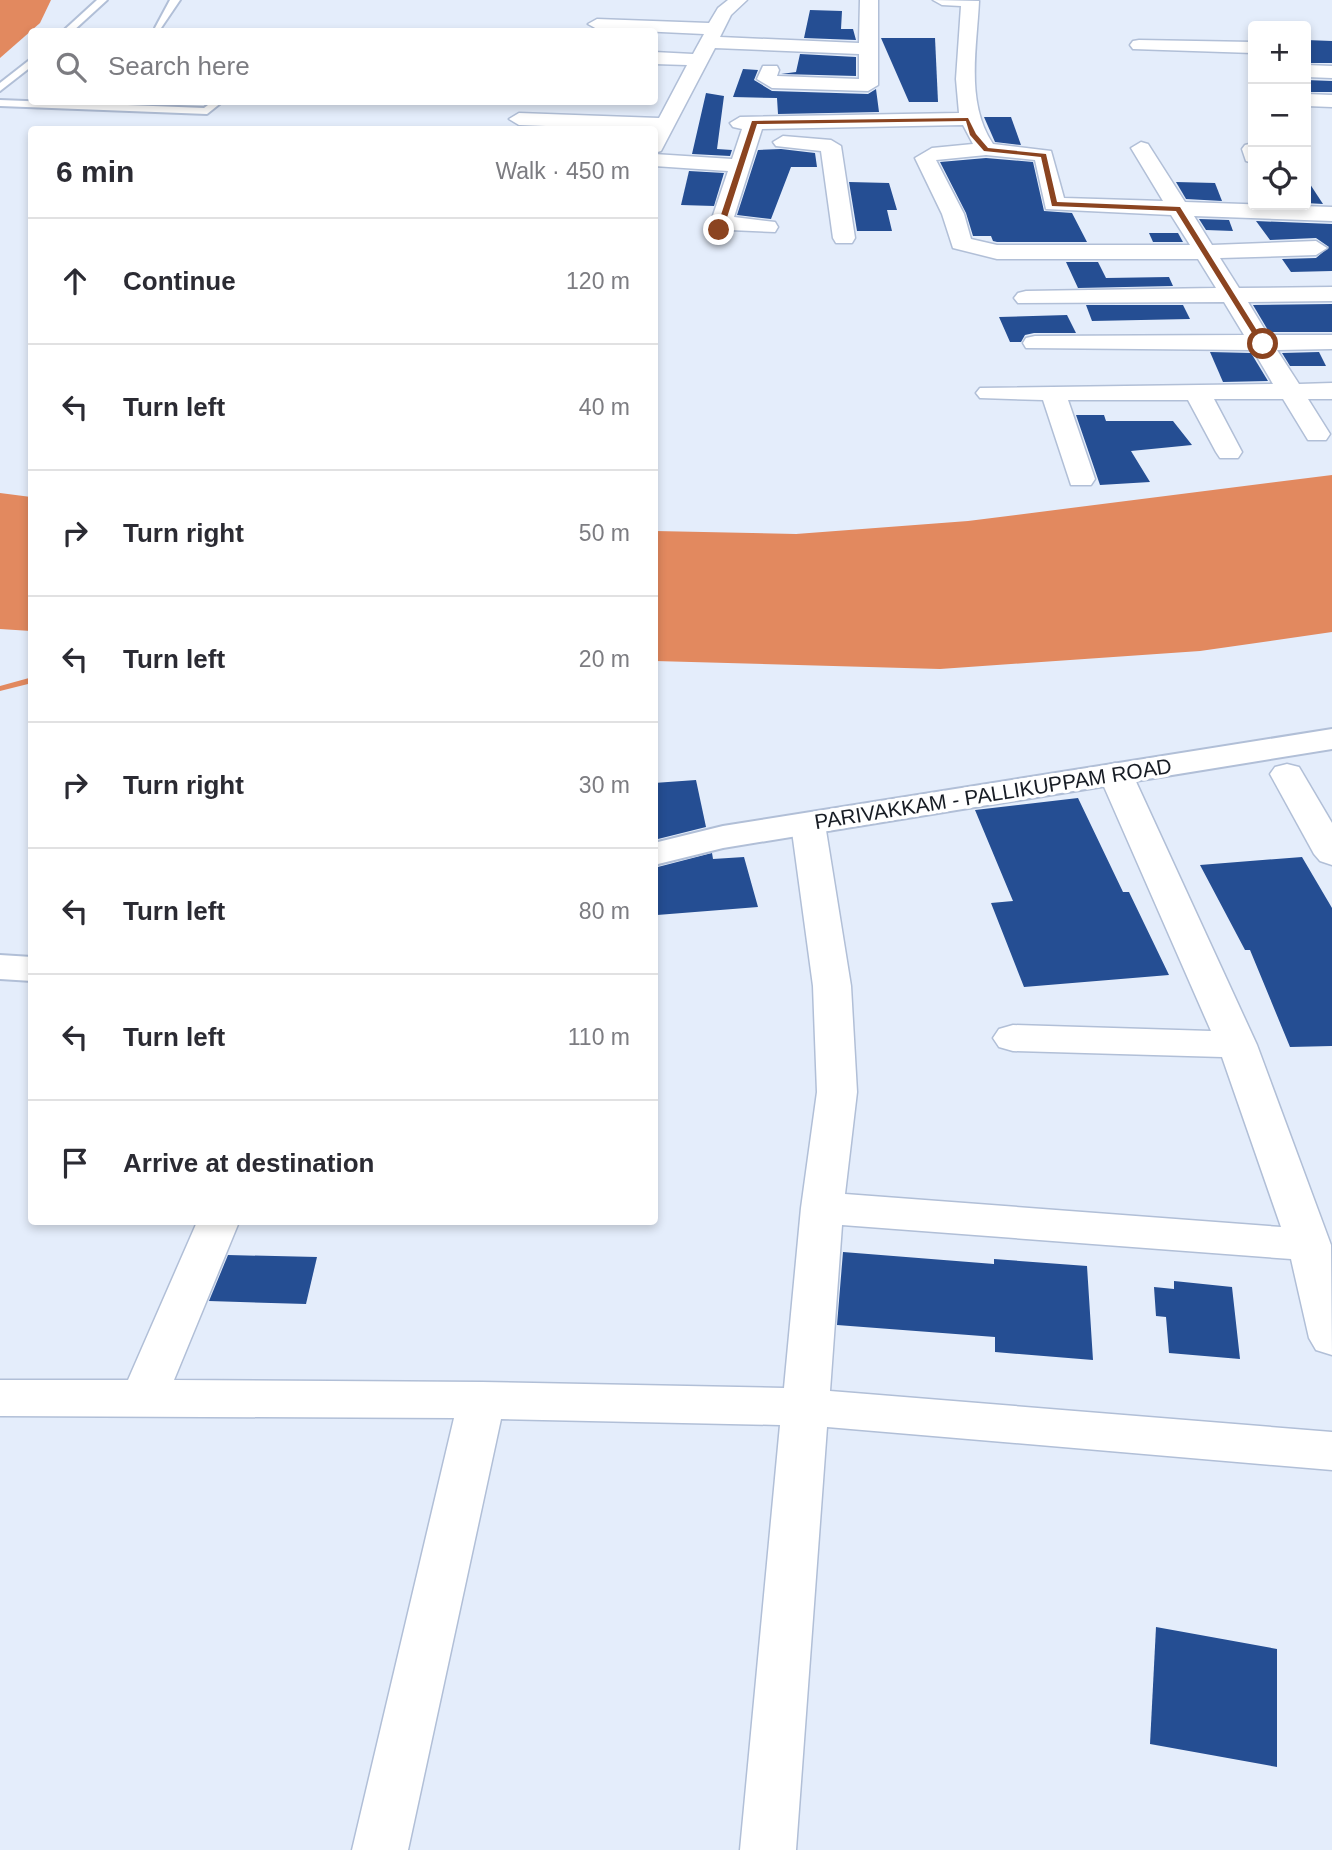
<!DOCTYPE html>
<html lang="en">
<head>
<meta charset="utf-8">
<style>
  :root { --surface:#fff; --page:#f2f2f3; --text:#2b2b33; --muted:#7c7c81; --line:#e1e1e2 }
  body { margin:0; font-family:Helvetica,sans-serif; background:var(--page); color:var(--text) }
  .controls { position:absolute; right:21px; top:21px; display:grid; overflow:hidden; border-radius:7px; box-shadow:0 4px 10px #0003 }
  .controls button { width:63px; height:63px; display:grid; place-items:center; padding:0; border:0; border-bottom:2px solid var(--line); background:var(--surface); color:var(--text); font:35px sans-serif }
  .stop { position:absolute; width:21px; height:21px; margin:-16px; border:5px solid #8b4420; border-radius:50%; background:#fff }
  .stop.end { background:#8b4420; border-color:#fff; box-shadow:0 2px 7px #0008 }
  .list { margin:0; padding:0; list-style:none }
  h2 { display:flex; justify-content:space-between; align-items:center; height:91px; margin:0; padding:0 28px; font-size:30px }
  h2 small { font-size:23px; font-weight:400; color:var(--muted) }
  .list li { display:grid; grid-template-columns:46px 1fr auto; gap:21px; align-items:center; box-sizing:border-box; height:126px; padding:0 28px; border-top:2px solid var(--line) }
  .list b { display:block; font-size:26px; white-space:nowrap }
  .list em { font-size:23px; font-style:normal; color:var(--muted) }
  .icon { flex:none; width:38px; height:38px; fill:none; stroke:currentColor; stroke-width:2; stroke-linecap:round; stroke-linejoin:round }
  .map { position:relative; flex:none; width:1332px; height:1850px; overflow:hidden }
  .search { position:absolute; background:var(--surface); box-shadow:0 4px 10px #0003; left:28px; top:28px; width:630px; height:77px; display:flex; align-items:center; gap:18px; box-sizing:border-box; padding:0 24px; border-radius:7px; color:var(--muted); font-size:26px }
  .panel { position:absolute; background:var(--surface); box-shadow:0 4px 10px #0003; left:28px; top:126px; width:630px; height:1099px; border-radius:7px }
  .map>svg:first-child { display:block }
  .water { fill:#e2895f }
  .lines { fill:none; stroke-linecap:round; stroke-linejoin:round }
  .stream { fill:#e2895f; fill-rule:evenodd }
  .building { fill:#254e93 }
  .service-casing { stroke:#b1bfd7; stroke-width:4 }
  .minor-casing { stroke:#b1bfd7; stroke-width:3 }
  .tertiary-casing { stroke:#b1bfd7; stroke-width:4 }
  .service { fill:#fff; fill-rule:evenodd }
  .minor { fill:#fff; fill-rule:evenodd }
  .tertiary { fill:#fff; fill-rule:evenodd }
  .route { fill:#8b4420 }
  .labels { text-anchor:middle; stroke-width:7; stroke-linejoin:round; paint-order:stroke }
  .street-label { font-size:21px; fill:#171c24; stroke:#fff }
</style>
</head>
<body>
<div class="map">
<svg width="1332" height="1850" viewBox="0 0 1332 1850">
  <rect width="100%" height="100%" fill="#e4edfb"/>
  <!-- water -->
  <g class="water">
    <path d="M 0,0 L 51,0 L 40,23 L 0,58 Z"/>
    <path d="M 1332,475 L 1332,632 L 1200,651 L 940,669 L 655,661 L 655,531 L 796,534 L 968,521 Z"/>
    <path d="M 0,493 L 31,497 L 31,631 L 0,629 Z"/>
  </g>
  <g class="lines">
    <!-- stream -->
    <path class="stream" d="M 29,678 L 32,678 L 32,683 L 0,691 L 0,686 Z"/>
  </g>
  <!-- building -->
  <g class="building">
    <path d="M 810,10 L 842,11 L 841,29 L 853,29 L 856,40 L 804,38 Z"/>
    <path d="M 881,38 L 935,38 L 938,102 L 909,102 Z"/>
    <path d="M 1306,40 L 1332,41 L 1332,63 L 1306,63 Z"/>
    <path d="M 800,54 L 856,57 L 856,76 L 781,74 L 796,72 Z"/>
    <path d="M 743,69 L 758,70 L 754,80 L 772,91 L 868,94 L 876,89 L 879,112 L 778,114 L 777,98 L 733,97 Z"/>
    <path d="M 1306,80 L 1332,81 L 1332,92 L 1306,92 Z"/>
    <path d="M 706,93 L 724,96 L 717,149 L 732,150 L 730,156 L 692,154 Z"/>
    <path d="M 984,117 L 1011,117 L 1021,145 L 995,142 Z"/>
    <path d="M 781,149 L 815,153 L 817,167 L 791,167 L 771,219 L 737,215 L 758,150 Z"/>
    <path d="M 986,158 L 1033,162 L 1044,211 L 1072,213 L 1087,242 L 997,242 L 993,241 L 991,236 L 973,236 L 966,213 L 940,162 Z"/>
    <path d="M 689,171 L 724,173 L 714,206 L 681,205 Z"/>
    <path d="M 1306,178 L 1323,204 L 1306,203 Z"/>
    <path d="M 849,182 L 889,183 L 897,210 L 887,210 L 892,231 L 857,231 Z"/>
    <path d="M 1176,182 L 1215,183 L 1222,201 L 1186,199 Z"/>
    <path d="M 1199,219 L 1229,220 L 1233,231 L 1206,230 Z"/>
    <path d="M 1256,221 L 1332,224 L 1332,271 L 1291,272 L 1282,259 L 1316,258 L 1329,247 L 1316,238 L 1270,240 Z"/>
    <path d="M 1149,233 L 1178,233 L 1183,242 L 1153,242 Z"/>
    <path d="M 1066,262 L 1098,262 L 1106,278 L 1169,277 L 1173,286 L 1078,288 Z"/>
    <path d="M 1332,304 L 1332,332 L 1269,332 L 1253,305 Z"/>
    <path d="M 1086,305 L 1183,305 L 1190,319 L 1092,321 Z"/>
    <path d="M 1067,315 L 1076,333 L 1034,333 L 1025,335 L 1021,342 L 1010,342 L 999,317 Z"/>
    <path d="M 1210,352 L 1251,353 L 1268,381 L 1223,382 Z"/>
    <path d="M 1319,352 L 1326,366 L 1290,366 L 1282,353 Z"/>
    <path d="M 1076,415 L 1104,415 L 1106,421 L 1173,421 L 1192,445 L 1131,451 L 1150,482 L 1100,485 Z"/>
    <path d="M 696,780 L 706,827 L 654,840 L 654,783 Z"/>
    <path d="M 1078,798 L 1123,892 L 1129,892 L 1169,975 L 1024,987 L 991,903 L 1013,901 L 975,810 Z"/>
    <path d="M 712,853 L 713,859 L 744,857 L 758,907 L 657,915 L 654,868 Z"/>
    <path d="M 1302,857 L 1332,908 L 1332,1046 L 1290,1047 L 1250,950 L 1245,950 L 1200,865 Z"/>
    <path d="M 843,1252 L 994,1264 L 994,1259 L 1087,1266 L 1093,1360 L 995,1352 L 995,1337 L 837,1325 Z"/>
    <path d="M 228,1255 L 317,1257 L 306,1304 L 209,1301 Z"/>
    <path d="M 1174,1281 L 1232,1287 L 1240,1359 L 1169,1353 L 1166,1317 L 1156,1316 L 1154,1287 L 1174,1289 Z"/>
    <path d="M 1156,1627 L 1277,1649 L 1277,1767 L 1150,1744 Z"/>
  </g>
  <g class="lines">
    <defs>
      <g id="service">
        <path d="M 97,0 L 107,0 L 72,32 L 62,32 Z"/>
        <path d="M 170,0 L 180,0 L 161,28 L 155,28 Z"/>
        <path d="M 32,58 L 32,66 L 0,91 L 0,83 Z"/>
        <path d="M 0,100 L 204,108 L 212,102 L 222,102 L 207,114 L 0,106 Z"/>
      </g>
      <g id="minor">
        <path d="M 728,0 L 747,0 L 731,15 L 720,37 L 859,43 L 860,0 L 878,0 L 878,85 L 868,91 L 772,88 L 757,79 L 763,66 L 777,66 L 779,70 L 777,76 L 859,79 L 859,54 L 715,48 L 661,151 L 654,153 L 654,130 L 519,125 L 509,119 L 519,113 L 659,118 L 687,65 L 654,64 L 654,52 L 693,54 L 704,34 L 597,29 L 588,24 L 597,19 L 709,23 L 718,8 Z"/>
        <path d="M 933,0 L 979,1 C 977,47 965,103 993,144 L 1051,151 L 1064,198 L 1163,201 L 1131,148 L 1141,142 L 1148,144 L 1185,202 L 1332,207 L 1332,221 L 1194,216 L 1212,245 L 1316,241 L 1327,248 L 1316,255 L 1220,258 L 1239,288 L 1332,287 L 1332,301 L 1248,302 L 1268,335 L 1332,335 L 1332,349 L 1277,350 L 1299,384 L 1332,383 L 1332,399 L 1308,399 L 1330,434 L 1326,440 L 1308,440 L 1283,399 L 1214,399 L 1242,452 L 1238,458 L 1220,458 L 1216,452 L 1188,400 L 1068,400 L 1095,479 L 1091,485 L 1071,485 L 1043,400 L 980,398 L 976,393 L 980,388 L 1273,384 L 1253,350 L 1026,348 L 1023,343 L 1026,338 L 1035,336 L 1244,335 L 1224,302 L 1018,303 L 1014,298 L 1018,293 L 1026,291 L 1216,288 L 1198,259 L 997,259 L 953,248 L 942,214 L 915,158 L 932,148 L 973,144 L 963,125 L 762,129 L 734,217 L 775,222 L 778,227 L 775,232 L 730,230 L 719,237 L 708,230 L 728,171 L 654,166 L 654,154 L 732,159 L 742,129 L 733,127 L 730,123 L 740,117 L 959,113 L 956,79 L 961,6 L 942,5 ZM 986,155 L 1035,160 L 1046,209 L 1171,215 L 1190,245 L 997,245 L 971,239 L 964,214 L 936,160 Z"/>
        <path d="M 1139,40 L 1253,42 L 1253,53 L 1133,49 L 1130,45 L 1133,41 Z"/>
        <path d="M 1306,65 L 1332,66 L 1332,78 L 1306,77 Z"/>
        <path d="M 1306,94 L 1332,95 L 1332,107 L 1306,106 Z"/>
        <path d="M 783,136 L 831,140 L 841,146 L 855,238 L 852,243 L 836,243 L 833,238 L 821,151 L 776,146 L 773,142 Z"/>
        <path d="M 1253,143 L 1253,163 L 1246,161 L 1242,149 L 1245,145 Z"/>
        <path d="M 1115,763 L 1127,766 L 1132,773 L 1257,1045 L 1331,1245 L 1332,1355 L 1316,1350 L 1309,1338 L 1291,1259 L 842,1225 L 830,1391 L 1332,1432 L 1332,1470 L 827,1427 L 796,1850 L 740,1850 L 780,1425 L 501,1419 L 408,1850 L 352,1850 L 454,1418 L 0,1416 L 0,1380 L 128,1380 L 197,1222 L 239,1222 L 174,1380 L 482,1382 L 784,1388 L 801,1208 L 817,1092 L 813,986 L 791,824 L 796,817 L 808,814 L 820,817 L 825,824 L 851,986 L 857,1092 L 845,1194 L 1281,1227 L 1222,1057 L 1013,1051 L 999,1047 L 993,1038 L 999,1029 L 1013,1025 L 1211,1031 L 1098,773 L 1103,766 Z"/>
        <path d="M 1287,764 L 1299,767 L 1332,823 L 1332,865 L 1320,861 L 1314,854 L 1270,774 L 1275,767 Z"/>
      </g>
      <g id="tertiary">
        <path d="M 1332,729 L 1332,749 L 723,848 L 654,865 L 654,843 L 723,826 Z"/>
        <path d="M 0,955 L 32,957 L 32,981 L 0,979 Z"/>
      </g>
    </defs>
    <!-- service casing -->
    <use href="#service" class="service-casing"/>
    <!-- minor casing -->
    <use href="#minor" class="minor-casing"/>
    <!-- tertiary casing -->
    <use href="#tertiary" class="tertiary-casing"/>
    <!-- service -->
    <use href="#service" class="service"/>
    <!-- minor -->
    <use href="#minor" class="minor"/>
    <!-- tertiary -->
    <use href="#tertiary" class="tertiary"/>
  </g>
  <!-- route -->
  <path class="route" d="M 968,118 L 976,134 L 988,148 L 1046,154 L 1057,202 L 1180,207 L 1266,345 L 1259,344 L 1176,211 L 1052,206 L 1041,157 L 984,151 L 970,135 L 966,121 L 757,124 L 723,230 L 716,230 L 752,121 Z"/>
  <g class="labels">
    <!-- street labels -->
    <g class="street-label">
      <text transform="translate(993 794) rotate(-9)" y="7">PARIVAKKAM - PALLIKUPPAM ROAD</text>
    </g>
  </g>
</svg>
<div class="controls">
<button>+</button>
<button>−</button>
<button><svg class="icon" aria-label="locate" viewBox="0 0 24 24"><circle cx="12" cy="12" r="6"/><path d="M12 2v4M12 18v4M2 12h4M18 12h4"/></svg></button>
</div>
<div class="stop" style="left:1263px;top:344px"></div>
<div class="stop end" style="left:719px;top:230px"></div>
<div class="search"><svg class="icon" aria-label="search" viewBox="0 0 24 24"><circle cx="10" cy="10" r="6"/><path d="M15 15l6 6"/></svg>Search here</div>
<section class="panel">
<h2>6 min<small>Walk · 450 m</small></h2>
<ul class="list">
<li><svg class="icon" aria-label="ahead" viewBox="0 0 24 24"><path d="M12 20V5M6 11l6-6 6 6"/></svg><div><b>Continue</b></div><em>120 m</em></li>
<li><svg class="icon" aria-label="left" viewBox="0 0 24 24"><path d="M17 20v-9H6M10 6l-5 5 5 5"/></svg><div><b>Turn left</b></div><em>40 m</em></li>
<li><svg class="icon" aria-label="right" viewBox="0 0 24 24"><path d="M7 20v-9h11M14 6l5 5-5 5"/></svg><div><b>Turn right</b></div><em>50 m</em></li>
<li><svg class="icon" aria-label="left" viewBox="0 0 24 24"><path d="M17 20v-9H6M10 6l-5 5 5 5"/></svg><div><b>Turn left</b></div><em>20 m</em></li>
<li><svg class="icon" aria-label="right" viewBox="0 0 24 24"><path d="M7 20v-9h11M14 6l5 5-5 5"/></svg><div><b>Turn right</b></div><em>30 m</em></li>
<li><svg class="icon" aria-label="left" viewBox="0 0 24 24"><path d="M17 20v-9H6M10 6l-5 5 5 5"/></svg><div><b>Turn left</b></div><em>80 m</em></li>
<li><svg class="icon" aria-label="left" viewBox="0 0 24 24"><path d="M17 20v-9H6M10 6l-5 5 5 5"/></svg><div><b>Turn left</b></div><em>110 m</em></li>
<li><svg class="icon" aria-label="arrive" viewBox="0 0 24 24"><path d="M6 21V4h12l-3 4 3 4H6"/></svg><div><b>Arrive at destination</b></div></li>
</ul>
</section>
</div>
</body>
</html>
